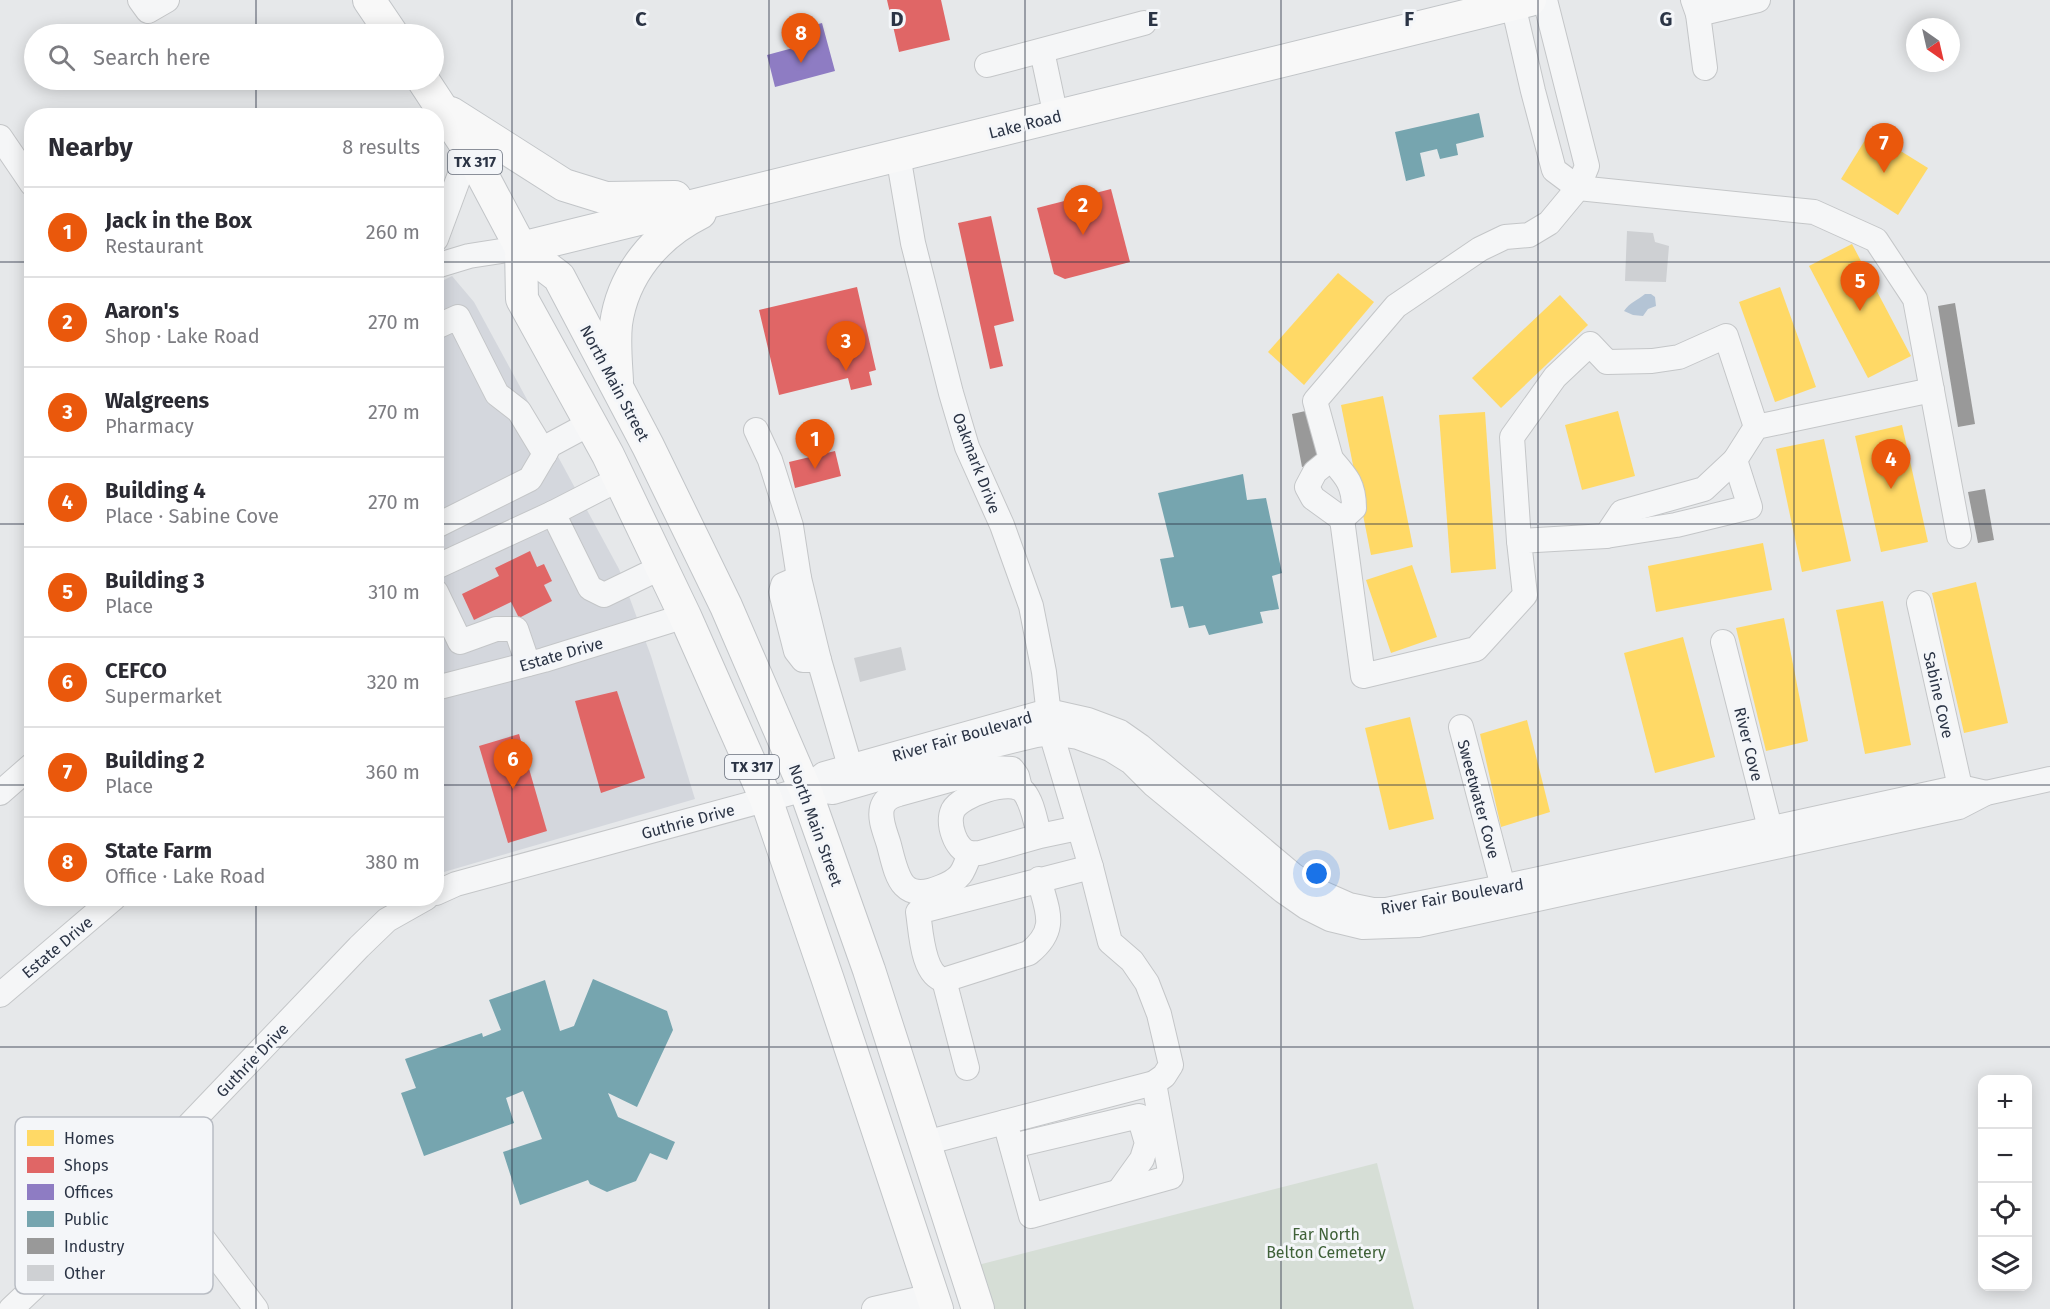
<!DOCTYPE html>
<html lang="en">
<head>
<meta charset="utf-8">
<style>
  :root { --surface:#fff; --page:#f2f2f3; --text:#2b2b33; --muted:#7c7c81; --line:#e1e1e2; --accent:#ea580c }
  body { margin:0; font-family:"Fira Sans",sans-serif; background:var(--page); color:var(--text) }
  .controls { position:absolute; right:18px; bottom:18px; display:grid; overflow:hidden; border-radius:12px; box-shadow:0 3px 15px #0003 }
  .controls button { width:54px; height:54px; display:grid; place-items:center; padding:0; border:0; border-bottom:2px solid var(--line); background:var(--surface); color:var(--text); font:30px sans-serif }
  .compass { position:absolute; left:1906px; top:18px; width:54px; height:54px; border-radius:50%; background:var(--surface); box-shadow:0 3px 15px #0003; rotate:146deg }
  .you { position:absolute; left:1317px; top:874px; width:21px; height:21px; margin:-15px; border:4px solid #fff; border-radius:50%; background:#1a73e8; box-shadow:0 0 0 9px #1a73e833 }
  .badge { display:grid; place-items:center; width:39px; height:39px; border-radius:50%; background:var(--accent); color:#fff; font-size:20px; font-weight:700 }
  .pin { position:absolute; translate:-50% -50px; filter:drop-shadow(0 2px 3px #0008) }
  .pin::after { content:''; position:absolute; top:32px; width:21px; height:18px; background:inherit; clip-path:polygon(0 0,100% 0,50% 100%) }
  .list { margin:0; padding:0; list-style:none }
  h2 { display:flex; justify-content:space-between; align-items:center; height:78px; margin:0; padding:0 24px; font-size:26px }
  h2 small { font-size:20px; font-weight:400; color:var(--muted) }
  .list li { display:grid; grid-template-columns:39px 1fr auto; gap:18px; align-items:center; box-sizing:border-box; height:90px; padding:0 24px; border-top:2px solid var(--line) }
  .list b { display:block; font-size:22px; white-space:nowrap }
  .list p { margin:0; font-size:20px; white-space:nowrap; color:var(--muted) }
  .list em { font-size:20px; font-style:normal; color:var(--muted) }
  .icon { flex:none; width:33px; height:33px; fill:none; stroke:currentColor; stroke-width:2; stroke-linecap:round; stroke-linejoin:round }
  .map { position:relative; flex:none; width:2050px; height:1309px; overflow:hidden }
  .search { position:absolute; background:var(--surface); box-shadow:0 3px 15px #0003; left:24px; top:24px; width:420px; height:66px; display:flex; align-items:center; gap:15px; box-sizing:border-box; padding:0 21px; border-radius:33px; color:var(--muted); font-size:22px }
  .panel { position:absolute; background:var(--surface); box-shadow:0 3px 15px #0003; left:24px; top:108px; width:420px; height:798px; border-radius:24px }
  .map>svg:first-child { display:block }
  .built { fill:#d4d7dd }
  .green { fill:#d6ded6 }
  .water { fill:#b4c4d5 }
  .homes { fill:#ffd966 }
  .shops { fill:#e06666 }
  .offices { fill:#8e7cc3 }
  .public { fill:#76a5af }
  .industry { fill:#999 }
  .building { fill:#ced0d3 }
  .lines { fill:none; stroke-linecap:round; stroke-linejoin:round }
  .minor-casing { stroke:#c4c6c8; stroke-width:26 }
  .major-casing { stroke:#c2c5c8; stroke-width:34 }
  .minor { stroke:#f5f6f7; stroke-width:24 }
  .major { stroke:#f8f8f8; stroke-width:32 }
  .grid { fill:none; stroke:#2b3445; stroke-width:1.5; stroke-opacity:0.55 }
  .labels { text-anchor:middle; stroke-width:6; stroke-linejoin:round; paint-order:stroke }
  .shield { fill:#f4f6f9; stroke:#676e7b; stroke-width:1.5 }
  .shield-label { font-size:15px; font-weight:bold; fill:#2b3445 }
  .street-label { font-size:16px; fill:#2b3445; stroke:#f4f6f9 }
  .park-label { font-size:16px; fill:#3f6138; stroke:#f4f6f9 }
  .key { fill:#f4f6f9; stroke:#b8bcc3; stroke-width:1.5 }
  .key-label { font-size:16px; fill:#2b3445 }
  .grid-label { font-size:20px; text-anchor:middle; font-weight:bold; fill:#2b3445; stroke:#f4f6f9; stroke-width:6; stroke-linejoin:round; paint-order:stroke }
</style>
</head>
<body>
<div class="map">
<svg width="2050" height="1309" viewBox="0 0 2050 1309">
  <rect width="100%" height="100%" fill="#e6e8ea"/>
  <!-- built -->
  <path class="built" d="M 452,276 L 474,302 L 619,569 L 651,656 L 695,799 L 437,874 L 436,284 Z"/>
  <!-- green -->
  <path class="green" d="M 1377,1163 L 1414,1309 L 989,1309 L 978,1265 Z"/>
  <!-- water -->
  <path class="water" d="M 1645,294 L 1651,294 L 1655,297 L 1656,306 L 1648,309 L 1643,316 L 1633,315 L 1624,311 C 1630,302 1637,301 1645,294 Z"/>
  <!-- homes -->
  <g class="homes">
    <path d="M 1870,132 L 1928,168 L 1898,215 L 1841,179 Z"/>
    <path d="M 1852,244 L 1911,356 L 1868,378 L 1809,266 Z"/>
    <path d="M 1338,273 L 1374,302 L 1304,385 L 1268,352 Z"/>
    <path d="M 1780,287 L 1816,387 L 1775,402 L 1739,302 Z"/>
    <path d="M 1560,295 L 1588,325 L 1501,408 L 1472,378 Z"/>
    <path d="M 1383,396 L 1413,547 L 1371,555 L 1341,405 Z"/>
    <path d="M 1618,411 L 1635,476 L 1582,490 L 1565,425 Z"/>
    <path d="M 1485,412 L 1496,569 L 1451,573 L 1439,415 Z"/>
    <path d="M 1902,425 L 1928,542 L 1881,552 L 1855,436 Z"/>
    <path d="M 1824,439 L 1851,561 L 1802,572 L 1776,449 Z"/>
    <path d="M 1763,543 L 1772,590 L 1656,612 L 1648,566 Z"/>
    <path d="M 1412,565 L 1437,637 L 1391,653 L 1366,580 Z"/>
    <path d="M 1976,582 L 2008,723 L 1964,733 L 1932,593 Z"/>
    <path d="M 1883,601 L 1911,745 L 1865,754 L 1836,610 Z"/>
    <path d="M 1784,618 L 1808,741 L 1766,751 L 1736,628 Z"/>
    <path d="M 1683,637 L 1715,757 L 1655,773 L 1624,653 Z"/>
    <path d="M 1410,717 L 1434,819 L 1389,830 L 1365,728 Z"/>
    <path d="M 1527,720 L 1550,812 L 1501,827 L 1480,734 Z"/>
  </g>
  <!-- shops -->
  <g class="shops">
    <path d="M 887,0 L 941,0 L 950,40 L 899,52 Z"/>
    <path d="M 1111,189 L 1130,262 L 1065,279 L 1054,274 L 1037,208 Z"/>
    <path d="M 991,216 L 1014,321 L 994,326 L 1003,366 L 990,369 L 958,223 Z"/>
    <path d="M 857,287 L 876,370 L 869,372 L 872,385 L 851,390 L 848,378 L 779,395 L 759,310 Z"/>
    <path d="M 835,451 L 841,476 L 795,488 L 789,462 Z"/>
    <path d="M 530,551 L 537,567 L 544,564 L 552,581 L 544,585 L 552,601 L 519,618 L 511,602 L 474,620 L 462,594 L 499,576 L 495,568 Z"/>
    <path d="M 617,691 L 645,778 L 601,793 L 575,701 Z"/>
    <path d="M 519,734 L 547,831 L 508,843 L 479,746 Z"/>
  </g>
  <!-- offices -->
  <path class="offices" d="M 822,23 L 835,71 L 775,87 L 767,55 L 804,45 L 800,29 Z"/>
  <!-- public -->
  <g class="public">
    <path d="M 1479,113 L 1484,137 L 1456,144 L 1458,155 L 1440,159 L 1437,149 L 1420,153 L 1425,176 L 1406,181 L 1395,132 Z"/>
    <path d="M 1243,474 L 1247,500 L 1266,498 L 1282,573 L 1272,576 L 1279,609 L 1260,612 L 1263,623 L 1209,635 L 1205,625 L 1189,628 L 1183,606 L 1171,608 L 1160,559 L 1174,557 L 1158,493 Z"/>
    <path d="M 593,979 L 667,1011 L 673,1030 L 637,1107 L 608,1093 L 618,1117 L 675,1142 L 667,1160 L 650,1153 L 636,1181 L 607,1192 L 590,1184 L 588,1180 L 520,1205 L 503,1152 L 542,1139 L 523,1091 L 506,1098 L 514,1123 L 424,1156 L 401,1093 L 416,1088 L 405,1059 L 482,1033 L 483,1037 L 501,1030 L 489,1000 L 545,980 L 560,1031 L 574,1026 Z"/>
  </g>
  <!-- industry -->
  <g class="industry">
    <path d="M 1955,303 L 1975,424 L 1958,427 L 1938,306 Z"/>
    <path d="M 1310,410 L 1320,463 L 1302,467 L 1292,414 Z"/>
    <path d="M 1985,489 L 1994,540 L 1978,543 L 1968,492 Z"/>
  </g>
  <!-- building -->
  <g class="building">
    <path d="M 1627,231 L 1653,233 L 1655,242 L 1669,246 L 1666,282 L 1625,281 Z"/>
    <path d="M 901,647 L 906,670 L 860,682 L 854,658 Z"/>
  </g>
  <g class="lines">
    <defs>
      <g id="minor">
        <path d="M 140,0 L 148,11 L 167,0"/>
        <path d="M 1512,0 L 1533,91 L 1554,170 L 1578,188 L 1814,212 L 1876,240 L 1915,299 L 1959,536"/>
        <path d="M 1545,0 L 1587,166 L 1578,188 L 1549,223 L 1529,235 L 1505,237 L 1480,249 L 1396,306 L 1315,401 L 1331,459 L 1315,472 L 1307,487 L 1313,498 L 1342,519 L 1363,676 L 1476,649 L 1525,595 L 1519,541 L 1606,536 L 1622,512 L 1704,489 L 1735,460 L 1756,427 L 1932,390"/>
        <path d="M 1693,0 L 1698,14 L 1705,68"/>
        <path d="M 1698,14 L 1758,0"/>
        <path d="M 1042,51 L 1056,117"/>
        <path d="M 987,65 L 1144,23"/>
        <path d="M 0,137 L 32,184"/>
        <path d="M 898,155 L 913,243 L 951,393 L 967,447 L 1002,525 L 1031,606 L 1044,672 L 1051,733 L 1091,867 L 1110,942 L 1132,961 L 1147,983 L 1159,1014 L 1171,1065 L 1164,1076 L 1154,1083 L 925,1143"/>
        <path d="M 436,239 L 469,150"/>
        <path d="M 436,266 L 469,256 L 521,248"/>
        <path d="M 436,327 L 458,317 L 497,394 L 519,411 L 545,454"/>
        <path d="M 756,430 L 770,460 L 791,526 L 799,578 L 819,660 L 850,766"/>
        <path d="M 1331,459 C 1346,476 1354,484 1354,508 L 1342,519"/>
        <path d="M 619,479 L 553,513 L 590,588 L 604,595 L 662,567"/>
        <path d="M 436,526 L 530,479 L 550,445 L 591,423"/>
        <path d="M 1606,536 L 1676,525 L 1750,507 L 1735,460"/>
        <path d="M 1519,541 L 1512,437 L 1555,377 L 1590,344 L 1607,362 L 1652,361 L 1679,357 L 1726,336 L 1756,427"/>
        <path d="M 436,567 L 553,513"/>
        <path d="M 799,578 L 783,585 L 781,592 L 783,600 L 796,651 L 803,660 L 819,660"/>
        <path d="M 436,592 L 460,642 L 496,629 L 516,629 L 528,664"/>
        <path d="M 1919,603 L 1960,787"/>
        <path d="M 1723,642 L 1770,828 L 1772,843"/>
        <path d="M 436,688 L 544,660 L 685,616"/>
        <path d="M 1461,727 L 1507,902"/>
        <path d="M 805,789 L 824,774 L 1048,711 L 1088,720 L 1120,732 L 1140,746 L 1293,875 L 1315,890 L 1349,905 L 1373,910 L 1386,910 L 1502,887 L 1960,787 L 1986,793"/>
        <path d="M 0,793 L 32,765"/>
        <path d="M 1040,836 C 1035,822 1033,803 1024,792 C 1012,777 961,795 953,810 C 947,823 955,850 970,853 C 973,854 976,853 980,853 L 1040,836 L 1078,828"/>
        <path d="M 970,853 C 963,873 961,879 941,887 C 901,904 897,876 889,845 C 886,834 879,820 882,808 C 884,800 891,796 899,794 L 993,768 L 1012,769 L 1017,776 L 1020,788"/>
        <path d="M 1039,879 C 1047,911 1059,929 1029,953 L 944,980 C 922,975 921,931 918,912 L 1091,867"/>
        <path d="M 436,893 L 456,884 L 805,789 L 833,792 L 995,745 L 1036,735 L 1051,733 L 1078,737 L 1110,749 L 1131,762 L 1154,785 L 1283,891 L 1306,907 L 1330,919 L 1363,927 L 1418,925 L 1959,807 L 1986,793 L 2050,779"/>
        <path d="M 944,980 L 967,1068"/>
        <path d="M 0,995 L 114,898"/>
        <path d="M 1005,1122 L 1031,1216 L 1171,1177 L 1154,1083"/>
        <path d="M 1012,1146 L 1139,1116 L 1147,1143 L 1142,1159 L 1119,1191"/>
        <path d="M 149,1167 L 256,1309"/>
        <path d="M 11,1309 L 79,1245 L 149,1167 L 359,947 L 387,920 L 426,898"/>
        <path d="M 874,1309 L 932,1296"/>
      </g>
      <g id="major">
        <path d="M 369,0 L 392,34"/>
        <path d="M 423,80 L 469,150 L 521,248 L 559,277 L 648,446 L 726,606 L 805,789 L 869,970 L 978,1309"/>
        <path d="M 451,113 L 564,185 L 606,198 L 675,197"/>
        <path d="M 521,248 L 522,299 L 608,455 L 685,616 L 766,799 L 828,980 L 937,1309"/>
        <path d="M 521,248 L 1530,0"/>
        <path d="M 617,381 C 616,362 614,343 616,324 C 623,274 656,235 700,213"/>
      </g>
    </defs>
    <!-- minor casing -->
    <use href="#minor" class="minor-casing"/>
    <!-- major casing -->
    <use href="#major" class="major-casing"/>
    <!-- minor -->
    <use href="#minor" class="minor"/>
    <!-- major -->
    <use href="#major" class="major"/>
  </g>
  <!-- grid -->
  <path class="grid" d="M 256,0 L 256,34M 512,0 L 512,1309M 769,0 L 769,1309M 1025,0 L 1025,1309M 1281,0 L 1281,1309M 1538,0 L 1538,1309M 1794,0 L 1794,1309M 256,80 L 256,116M 0,262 L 32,262M 436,262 L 2050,262M 0,524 L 32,524M 436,524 L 2050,524M 0,785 L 32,785M 436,785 L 2050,785M 256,898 L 256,1309M 0,1047 L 2050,1047"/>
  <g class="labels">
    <!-- shield labels -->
    <g class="shield">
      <rect x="448" y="150" width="54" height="24" rx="4.5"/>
      <rect x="725" y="755" width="54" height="24" rx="4.5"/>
    </g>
    <g class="shield-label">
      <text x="475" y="167">TX 317</text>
      <text x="752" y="772">TX 317</text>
    </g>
    <!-- street labels -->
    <g class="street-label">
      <text transform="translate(1025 124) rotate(-14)" y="6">Lake Road</text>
      <text transform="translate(615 383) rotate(62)" y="6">North Main Street</text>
      <text transform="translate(977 463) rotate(69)" y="6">Oakmark Drive</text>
      <text transform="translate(561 654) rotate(-16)" y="6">Estate Drive</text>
      <text transform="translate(1939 695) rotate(77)" y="6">Sabine Cove</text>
      <text transform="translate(962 736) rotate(-16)" y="6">River Fair Boulevard</text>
      <text transform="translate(1749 744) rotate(76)" y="6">River Cove</text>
      <text transform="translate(1479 799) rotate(75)" y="6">Sweetwater Cove</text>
      <text transform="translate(688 821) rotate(-15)" y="6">Guthrie Drive</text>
      <text transform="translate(816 825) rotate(70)" y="6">North Main Street</text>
      <text transform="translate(1452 896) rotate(-10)" y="6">River Fair Boulevard</text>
      <text transform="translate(57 947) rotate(-40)" y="6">Estate Drive</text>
      <text transform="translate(252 1060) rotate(-46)" y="6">Guthrie Drive</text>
    </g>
    <!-- park labels -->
    <g class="park-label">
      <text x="1326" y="1240">Far North<tspan x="1326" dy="18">Belton Cemetery</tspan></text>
    </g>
  </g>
  <!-- legend -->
  <rect x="15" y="1117" width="198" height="177" rx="9" class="key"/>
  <rect x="27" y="1130" width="27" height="16" fill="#ffd966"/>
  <rect x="27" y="1157" width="27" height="16" fill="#e06666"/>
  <rect x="27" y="1184" width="27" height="16" fill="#8e7cc3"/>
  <rect x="27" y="1211" width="27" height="16" fill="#76a5af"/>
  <rect x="27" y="1238" width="27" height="16" fill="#999"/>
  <rect x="27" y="1265" width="27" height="16" fill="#ced0d3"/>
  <g class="key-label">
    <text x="64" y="1144">Homes</text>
    <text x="64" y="1171">Shops</text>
    <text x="64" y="1198">Offices</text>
    <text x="64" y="1225">Public</text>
    <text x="64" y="1252">Industry</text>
    <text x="64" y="1279">Other</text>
  </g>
  <g class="grid-label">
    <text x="641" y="26">C</text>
    <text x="897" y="26">D</text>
    <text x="1153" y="26">E</text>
    <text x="1409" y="26">F</text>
    <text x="1666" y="26">G</text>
  </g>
</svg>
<div class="controls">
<button>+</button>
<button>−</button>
<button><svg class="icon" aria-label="locate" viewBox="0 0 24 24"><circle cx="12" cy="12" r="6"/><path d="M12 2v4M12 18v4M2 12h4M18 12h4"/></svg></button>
<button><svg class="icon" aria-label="layers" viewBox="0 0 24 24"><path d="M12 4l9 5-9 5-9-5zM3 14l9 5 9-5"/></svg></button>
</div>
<svg class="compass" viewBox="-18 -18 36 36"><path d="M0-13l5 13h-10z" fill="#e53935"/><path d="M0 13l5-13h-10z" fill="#7c7c81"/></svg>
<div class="you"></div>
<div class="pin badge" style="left:815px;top:469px">1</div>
<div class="pin badge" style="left:1083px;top:235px">2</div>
<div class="pin badge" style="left:846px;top:371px">3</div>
<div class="pin badge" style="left:1891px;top:489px">4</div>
<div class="pin badge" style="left:1860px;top:311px">5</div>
<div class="pin badge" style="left:513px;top:789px">6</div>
<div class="pin badge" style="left:1884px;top:173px">7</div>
<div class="pin badge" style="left:801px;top:63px">8</div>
<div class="search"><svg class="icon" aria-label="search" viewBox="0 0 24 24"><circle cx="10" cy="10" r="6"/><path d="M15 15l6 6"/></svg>Search here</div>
<section class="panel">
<h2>Nearby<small>8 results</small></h2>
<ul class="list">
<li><span class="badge">1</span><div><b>Jack in the Box</b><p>Restaurant</p></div><em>260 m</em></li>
<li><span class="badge">2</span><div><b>Aaron's</b><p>Shop · Lake Road</p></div><em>270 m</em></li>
<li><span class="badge">3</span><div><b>Walgreens</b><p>Pharmacy</p></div><em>270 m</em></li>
<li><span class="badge">4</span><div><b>Building 4</b><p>Place · Sabine Cove</p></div><em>270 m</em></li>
<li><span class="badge">5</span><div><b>Building 3</b><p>Place</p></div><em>310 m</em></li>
<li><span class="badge">6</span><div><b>CEFCO</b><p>Supermarket</p></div><em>320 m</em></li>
<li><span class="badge">7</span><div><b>Building 2</b><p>Place</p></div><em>360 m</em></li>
<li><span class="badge">8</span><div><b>State Farm</b><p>Office · Lake Road</p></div><em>380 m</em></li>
</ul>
</section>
</div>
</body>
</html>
